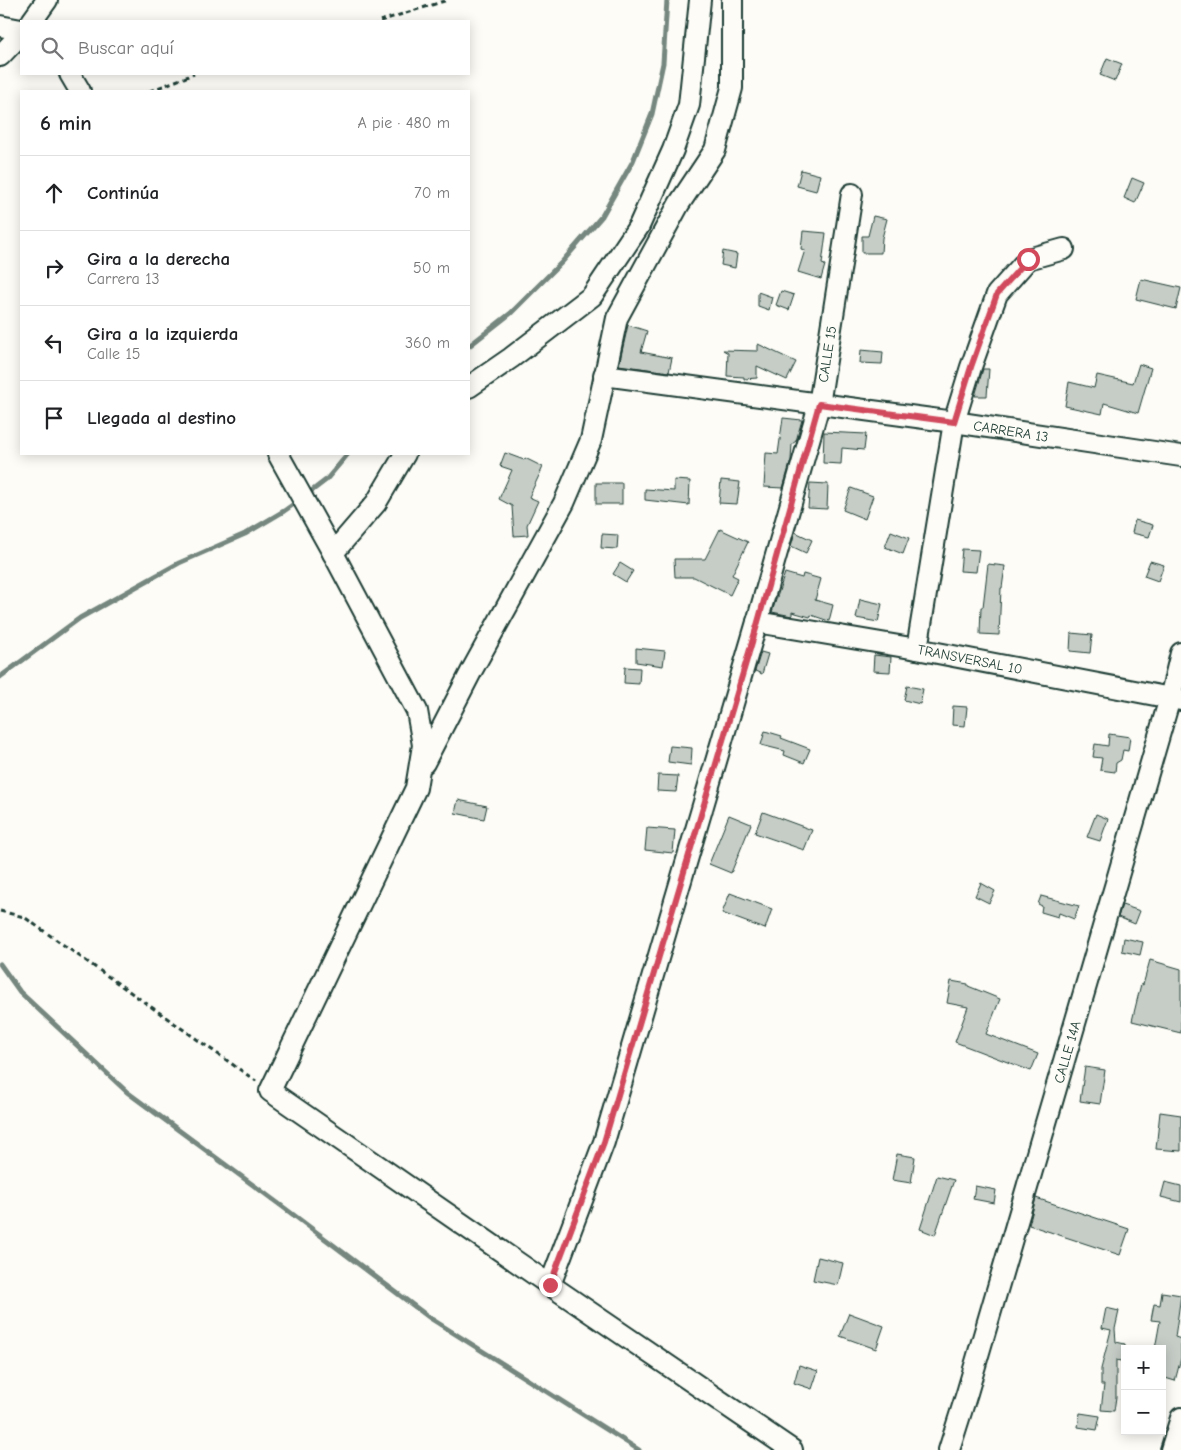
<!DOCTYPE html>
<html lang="es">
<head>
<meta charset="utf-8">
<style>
  :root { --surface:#fff; --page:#f2f2f2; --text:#202124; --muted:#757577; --line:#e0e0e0 }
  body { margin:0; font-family:"Comic Neue",sans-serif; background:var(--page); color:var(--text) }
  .controls { position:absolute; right:15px; bottom:15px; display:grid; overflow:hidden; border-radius:0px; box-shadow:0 2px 12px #0003 }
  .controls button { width:45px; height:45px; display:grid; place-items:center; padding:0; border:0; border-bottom:1px solid var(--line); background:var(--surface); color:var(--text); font:25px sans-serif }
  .stop { position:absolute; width:15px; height:15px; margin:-11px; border:4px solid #d1495b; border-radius:50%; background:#fff }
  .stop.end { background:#d1495b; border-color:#fff; box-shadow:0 1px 5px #0008 }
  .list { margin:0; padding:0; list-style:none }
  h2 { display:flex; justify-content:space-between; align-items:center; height:65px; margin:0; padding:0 20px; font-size:21px }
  h2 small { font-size:16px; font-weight:400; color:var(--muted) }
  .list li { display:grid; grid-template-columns:32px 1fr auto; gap:15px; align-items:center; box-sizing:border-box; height:75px; padding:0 20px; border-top:1px solid var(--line) }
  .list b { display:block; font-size:19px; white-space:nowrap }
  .list p { margin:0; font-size:16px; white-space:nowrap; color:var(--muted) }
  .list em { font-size:16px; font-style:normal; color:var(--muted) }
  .icon { flex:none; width:28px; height:28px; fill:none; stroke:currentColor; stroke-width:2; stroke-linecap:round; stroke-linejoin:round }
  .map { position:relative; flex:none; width:1181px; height:1450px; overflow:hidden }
  .search { position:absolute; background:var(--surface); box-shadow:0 2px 12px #0003; left:20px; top:20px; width:450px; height:55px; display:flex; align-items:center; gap:12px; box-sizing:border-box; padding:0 18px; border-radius:0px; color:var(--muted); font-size:19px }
  .panel { position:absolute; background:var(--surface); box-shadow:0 2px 12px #0003; left:20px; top:90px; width:450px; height:365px; border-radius:0px }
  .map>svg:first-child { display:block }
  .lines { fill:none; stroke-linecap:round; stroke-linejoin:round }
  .stream { stroke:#75877f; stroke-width:5 }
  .building { fill:#c6cdc7; stroke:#1f3d34 }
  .minor-casing { stroke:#1f3d34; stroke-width:24 }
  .path { stroke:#1f3d34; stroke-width:3; stroke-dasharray:5 4; stroke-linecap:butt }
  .minor { stroke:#fdfcf7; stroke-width:20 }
  .route { stroke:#d1495b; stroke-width:6 }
  .labels { text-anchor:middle; stroke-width:4; stroke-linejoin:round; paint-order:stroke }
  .street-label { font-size:14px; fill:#1f3d34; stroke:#fdfcf7 }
</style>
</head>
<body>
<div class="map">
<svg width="1181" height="1450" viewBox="0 0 1181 1450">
  <rect width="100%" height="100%" fill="#fdfcf7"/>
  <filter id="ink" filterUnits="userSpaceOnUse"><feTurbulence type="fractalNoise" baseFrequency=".02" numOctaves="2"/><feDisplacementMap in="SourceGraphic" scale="10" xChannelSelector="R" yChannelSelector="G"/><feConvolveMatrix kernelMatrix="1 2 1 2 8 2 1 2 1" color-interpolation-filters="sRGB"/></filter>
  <g filter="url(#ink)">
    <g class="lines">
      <!-- stream -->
      <g class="stream">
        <path d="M 469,346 L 511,313 L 562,262 L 602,216 L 633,161 L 652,114 L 663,63 L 667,0"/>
        <path d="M 305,496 L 326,480 L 348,454"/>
        <path d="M 0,677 L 80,618 L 179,563 L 245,534 L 284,511 L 298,501"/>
        <path d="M 0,964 L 20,992 L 127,1092 L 283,1207 L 430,1318 L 639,1450"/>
      </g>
    </g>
    <!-- building -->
    <g class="building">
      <path d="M 1107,58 L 1122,64 L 1115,81 L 1100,75 Z"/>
      <path d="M 801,170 L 820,175 L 816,191 L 797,186 Z"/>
      <path d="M 1132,178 L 1144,183 L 1135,203 L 1124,198 Z"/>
      <path d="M 873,216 L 887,219 L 882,238 L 881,253 L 862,253 L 862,236 L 868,236 Z"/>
      <path d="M 803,231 L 826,233 L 822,264 L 825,265 L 821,279 L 798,272 L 805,250 L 801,249 Z"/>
      <path d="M 723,251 L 737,254 L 735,268 L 721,265 Z"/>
      <path d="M 1141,279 L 1181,288 L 1176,309 L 1136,299 Z"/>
      <path d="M 781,291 L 794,295 L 789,310 L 776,305 Z"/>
      <path d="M 758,292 L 772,297 L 769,310 L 758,306 Z"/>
      <path d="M 628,325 L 647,331 L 641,352 L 672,358 L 669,372 L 619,365 Z"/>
      <path d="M 758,344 L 796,362 L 787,380 L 757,366 L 757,378 L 744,379 L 744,377 L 727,376 L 728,353 L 723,350 L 758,351 Z"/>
      <path d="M 861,350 L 883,352 L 882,364 L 860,363 Z"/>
      <path d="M 1139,364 L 1151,368 L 1138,413 L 1104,403 L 1102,414 L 1065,406 L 1069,382 L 1094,388 L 1097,375 L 1133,383 Z"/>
      <path d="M 983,369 L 989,369 L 987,396 L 975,396 Z"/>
      <path d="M 783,418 L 802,420 L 796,441 L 792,444 L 791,460 L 783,488 L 764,487 L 766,453 L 778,454 Z"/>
      <path d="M 824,432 L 866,434 L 864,450 L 842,448 L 841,464 L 823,463 Z"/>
      <path d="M 505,453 L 524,460 L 525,458 L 543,467 L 529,497 L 538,501 L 527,525 L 528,535 L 514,536 L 512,506 L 499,499 L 512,470 L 500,466 Z"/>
      <path d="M 674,480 L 690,481 L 689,505 L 645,500 L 645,489 L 674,491 Z"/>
      <path d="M 721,480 L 740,482 L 737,504 L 719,503 Z"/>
      <rect x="596" y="483" width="26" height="21"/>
      <path d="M 810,483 L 828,484 L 827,509 L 808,508 Z"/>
      <path d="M 851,488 L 873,496 L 865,519 L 843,510 Z"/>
      <path d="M 1135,520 L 1153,525 L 1149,537 L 1132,533 Z"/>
      <path d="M 720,529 L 748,542 L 732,575 L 738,578 L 730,595 L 694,577 L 675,577 L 674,559 L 705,559 Z"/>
      <path d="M 891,531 L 909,538 L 903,554 L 885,547 Z"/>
      <path d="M 795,532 L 812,540 L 806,553 L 791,546 Z"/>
      <path d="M 602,534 L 618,535 L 617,549 L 601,548 Z"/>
      <path d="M 962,549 L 979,550 L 976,572 L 960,571 Z"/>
      <path d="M 1150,561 L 1164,565 L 1158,581 L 1144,576 Z"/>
      <path d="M 620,563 L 633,571 L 626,582 L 613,574 Z"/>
      <path d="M 988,564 L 1005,566 L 1002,588 L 1001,588 L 999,635 L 980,634 L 981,607 L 983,607 Z"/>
      <path d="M 785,573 L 802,578 L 803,574 L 821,579 L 815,600 L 833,605 L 829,621 L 811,615 L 810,617 L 792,612 L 792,616 L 772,612 Z"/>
      <path d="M 860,599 L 882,604 L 878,622 L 856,618 Z"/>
      <path d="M 1071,633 L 1092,635 L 1090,653 L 1070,651 Z"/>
      <path d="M 636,648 L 665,651 L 663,666 L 636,662 Z"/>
      <path d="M 761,652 L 768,654 L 762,674 L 755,671 Z"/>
      <path d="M 874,655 L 891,657 L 890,672 L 873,671 Z"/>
      <path d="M 625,667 L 640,668 L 639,684 L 624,683 Z"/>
      <path d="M 907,686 L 923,689 L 920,704 L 904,700 Z"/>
      <path d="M 953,706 L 967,707 L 965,726 L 952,725 Z"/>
      <path d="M 765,731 L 782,736 L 781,738 L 810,749 L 804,763 L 784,755 L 785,751 L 761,745 Z"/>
      <path d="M 1109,734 L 1130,737 L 1128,751 L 1123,750 L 1121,760 L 1116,763 L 1115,772 L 1100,770 L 1102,758 L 1093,757 L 1095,744 L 1108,746 Z"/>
      <path d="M 670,746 L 692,748 L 691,765 L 668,762 Z"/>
      <path d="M 658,775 L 678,776 L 676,792 L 657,791 Z"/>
      <path d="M 458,800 L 487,806 L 484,819 L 455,813 Z"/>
      <path d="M 763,812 L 812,830 L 804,850 L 755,833 Z"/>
      <path d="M 1096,814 L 1108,819 L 1100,841 L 1087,837 Z"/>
      <path d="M 729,815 L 751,824 L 731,873 L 709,864 Z"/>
      <path d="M 647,828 L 675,830 L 673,853 L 645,850 Z"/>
      <path d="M 981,883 L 995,891 L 989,903 L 975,896 Z"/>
      <path d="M 730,893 L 772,909 L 765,929 L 722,913 Z"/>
      <path d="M 1041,896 L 1079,906 L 1074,919 L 1059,913 L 1058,917 L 1041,912 L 1042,906 L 1038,904 Z"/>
      <path d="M 1122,905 L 1140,911 L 1135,924 L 1118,917 Z"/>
      <path d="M 1124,938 L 1143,942 L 1140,955 L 1122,951 Z"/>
      <path d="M 1150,960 L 1181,969 L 1181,1033 L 1132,1021 L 1141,984 L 1143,985 Z"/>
      <path d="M 951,981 L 968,984 L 968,986 L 1000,999 L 986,1034 L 1038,1054 L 1031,1071 L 955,1042 L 968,1007 L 947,1003 Z"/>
      <path d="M 1085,1067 L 1105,1070 L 1100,1104 L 1080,1101 Z"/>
      <path d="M 1160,1112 L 1181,1115 L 1181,1151 L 1156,1149 Z"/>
      <path d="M 897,1154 L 915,1157 L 911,1183 L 892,1180 Z"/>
      <path d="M 937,1176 L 954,1180 L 935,1235 L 920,1229 Z"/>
      <path d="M 1165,1182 L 1181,1186 L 1181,1202 L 1161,1197 Z"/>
      <path d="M 975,1186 L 996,1190 L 994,1203 L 973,1199 Z"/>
      <path d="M 1036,1198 L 1129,1229 L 1120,1255 L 1029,1225 Z"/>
      <path d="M 818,1257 L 843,1263 L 838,1285 L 813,1280 Z"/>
      <path d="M 1162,1292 L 1181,1295 L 1175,1337 L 1181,1339 L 1181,1358 L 1175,1381 L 1162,1377 L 1162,1349 L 1155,1349 L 1160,1321 L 1151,1320 L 1154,1304 L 1160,1305 Z"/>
      <path d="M 1106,1308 L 1119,1311 L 1115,1329 L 1116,1342 L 1125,1344 L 1125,1362 L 1116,1360 L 1116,1397 L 1114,1411 L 1101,1410 L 1104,1385 L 1101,1385 L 1101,1369 L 1111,1330 L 1102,1328 Z"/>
      <path d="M 849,1313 L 884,1326 L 876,1349 L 840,1336 Z"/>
      <path d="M 799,1365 L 818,1371 L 812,1389 L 794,1383 Z"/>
      <path d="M 1080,1413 L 1100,1416 L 1097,1430 L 1078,1427 Z"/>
    </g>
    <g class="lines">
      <defs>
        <g id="minor">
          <path d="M 32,21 L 47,0"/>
          <path d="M 0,26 L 21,30"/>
          <path d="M 0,56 L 21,34"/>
          <path d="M 70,74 L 80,91"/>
          <path d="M 604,375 L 954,422 L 1181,456"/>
          <path d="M 469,387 L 511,358 L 592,296 L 639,226 L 673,150 L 689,105 L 700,0"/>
          <path d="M 278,454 L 333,553 L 417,711 L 423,745 L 416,788 L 270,1091 L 550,1285 L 792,1450"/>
          <path d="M 333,553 L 376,503 L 405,454"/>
          <path d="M 757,622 L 917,649 L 1181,700"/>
          <path d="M 917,649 L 954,422 L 971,367 L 997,294 L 1028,259 L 1064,249"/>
          <path d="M 424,763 L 472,670 L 564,503 L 591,440 L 617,318 L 679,204 L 715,150 L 732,88 L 732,0"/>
          <path d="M 550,1285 L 604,1142 L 757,622 L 819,405 L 852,194"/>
          <path d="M 949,1450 L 967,1393 L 1170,698 L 1181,653"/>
          <path d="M 1171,1450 L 1181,1418"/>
        </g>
      </defs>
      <!-- minor casing -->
      <use href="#minor" class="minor-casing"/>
      <!-- path -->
      <g class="path">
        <path d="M 380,21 L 448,0"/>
        <path d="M 150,91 L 194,74"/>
        <path d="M 0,911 L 24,917 L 256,1081"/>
      </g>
      <!-- minor -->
      <use href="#minor" class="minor"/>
    </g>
  </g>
  <g class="lines" filter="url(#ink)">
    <!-- route -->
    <path class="route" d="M 550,1285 L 604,1142 L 758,622 L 819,404 L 954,422 L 971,367 L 997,294 L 1028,259"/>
  </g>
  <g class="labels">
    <!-- street labels -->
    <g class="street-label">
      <text transform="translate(827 354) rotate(-81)" y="5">CALLE 15</text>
      <text transform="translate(1011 431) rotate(9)" y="5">CARRERA 13</text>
      <text transform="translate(970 659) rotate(11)" y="5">TRANSVERSAL 10</text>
      <text transform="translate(1067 1052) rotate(-74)" y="5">CALLE 14A</text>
    </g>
  </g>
</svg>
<div class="controls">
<button>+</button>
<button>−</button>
</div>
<div class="stop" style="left:1028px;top:259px"></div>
<div class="stop end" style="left:550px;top:1285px"></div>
<div class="search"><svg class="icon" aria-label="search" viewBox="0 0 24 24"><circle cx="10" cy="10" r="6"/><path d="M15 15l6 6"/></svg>Buscar aquí</div>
<section class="panel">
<h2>6 min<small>A pie · 480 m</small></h2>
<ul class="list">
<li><svg class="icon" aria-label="ahead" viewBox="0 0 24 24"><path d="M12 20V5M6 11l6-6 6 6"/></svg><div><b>Continúa</b></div><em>70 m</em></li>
<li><svg class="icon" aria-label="right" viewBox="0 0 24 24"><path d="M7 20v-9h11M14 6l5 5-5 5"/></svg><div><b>Gira a la derecha</b><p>Carrera 13</p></div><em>50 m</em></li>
<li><svg class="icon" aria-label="left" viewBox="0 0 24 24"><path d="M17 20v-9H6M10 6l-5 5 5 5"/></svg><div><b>Gira a la izquierda</b><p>Calle 15</p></div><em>360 m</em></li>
<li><svg class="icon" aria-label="arrive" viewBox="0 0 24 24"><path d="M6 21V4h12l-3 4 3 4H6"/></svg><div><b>Llegada al destino</b></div></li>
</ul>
</section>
</div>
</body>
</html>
